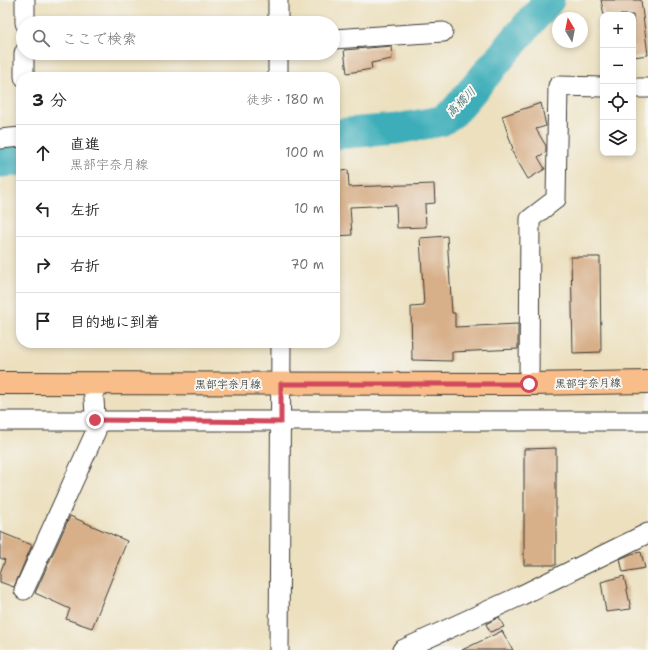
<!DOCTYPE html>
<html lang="ja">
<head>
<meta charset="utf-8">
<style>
  :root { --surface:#fff; --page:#f2f2f2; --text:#222; --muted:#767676; --line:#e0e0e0 }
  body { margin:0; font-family:"Shantell Sans","Klee One",sans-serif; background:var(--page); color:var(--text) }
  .controls { position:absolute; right:12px; top:12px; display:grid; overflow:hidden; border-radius:8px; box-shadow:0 2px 6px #0003 }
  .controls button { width:36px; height:36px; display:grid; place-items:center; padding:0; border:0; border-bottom:1px solid var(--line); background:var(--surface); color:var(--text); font:20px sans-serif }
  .compass { position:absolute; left:552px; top:12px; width:36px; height:36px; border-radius:50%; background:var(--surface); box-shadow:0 2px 6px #0003; rotate:350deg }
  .stop { position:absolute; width:12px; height:12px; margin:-9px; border:3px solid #d1495b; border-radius:50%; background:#fff }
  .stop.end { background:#d1495b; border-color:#fff; box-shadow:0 1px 4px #0008 }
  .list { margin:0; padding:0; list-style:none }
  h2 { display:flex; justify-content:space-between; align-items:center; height:52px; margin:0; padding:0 16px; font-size:17px }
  h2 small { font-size:13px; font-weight:400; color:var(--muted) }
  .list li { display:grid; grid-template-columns:26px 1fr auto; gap:12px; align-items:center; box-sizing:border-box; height:56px; padding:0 16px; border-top:1px solid var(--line) }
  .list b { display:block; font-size:15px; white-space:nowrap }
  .list p { margin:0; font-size:13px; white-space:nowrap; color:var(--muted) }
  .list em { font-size:13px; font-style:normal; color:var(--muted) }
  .icon { flex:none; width:22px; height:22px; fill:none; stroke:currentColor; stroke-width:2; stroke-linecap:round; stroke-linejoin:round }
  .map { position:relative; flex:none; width:648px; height:650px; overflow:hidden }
  .search { position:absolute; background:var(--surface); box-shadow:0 2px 6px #0003; left:16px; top:16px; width:324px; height:44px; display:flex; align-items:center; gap:10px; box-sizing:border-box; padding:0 14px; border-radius:22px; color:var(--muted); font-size:15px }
  .panel { position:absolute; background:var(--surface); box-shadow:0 2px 6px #0003; left:16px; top:72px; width:324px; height:276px; border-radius:16px }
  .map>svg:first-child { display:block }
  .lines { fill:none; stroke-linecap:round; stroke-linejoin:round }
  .river { stroke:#3eaeb9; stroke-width:31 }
  .building { fill:#d7af88 }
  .street-casing { stroke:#3b3934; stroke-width:21 }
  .primary-casing { stroke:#3b3934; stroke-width:24 }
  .street { stroke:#fff; stroke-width:19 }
  .primary { stroke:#f8bd88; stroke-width:22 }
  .route { stroke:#d1495b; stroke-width:5 }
  .labels { text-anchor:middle; stroke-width:4; stroke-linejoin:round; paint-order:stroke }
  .street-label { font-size:11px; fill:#1c1c1c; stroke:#f6f6f2 }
  .water-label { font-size:12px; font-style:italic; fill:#2b5e63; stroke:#f6f6f2 }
</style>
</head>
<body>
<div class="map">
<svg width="648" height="650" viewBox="0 0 648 650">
  <rect width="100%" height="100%" fill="#f6f6f2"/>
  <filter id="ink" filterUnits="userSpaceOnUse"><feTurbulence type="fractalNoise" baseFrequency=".025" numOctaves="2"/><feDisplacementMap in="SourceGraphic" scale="8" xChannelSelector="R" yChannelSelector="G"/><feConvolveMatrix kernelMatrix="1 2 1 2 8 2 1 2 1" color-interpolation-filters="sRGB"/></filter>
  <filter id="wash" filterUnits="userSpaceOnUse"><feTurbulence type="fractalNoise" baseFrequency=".012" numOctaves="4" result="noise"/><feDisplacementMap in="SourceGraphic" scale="16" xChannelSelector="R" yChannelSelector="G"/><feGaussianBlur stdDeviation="0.9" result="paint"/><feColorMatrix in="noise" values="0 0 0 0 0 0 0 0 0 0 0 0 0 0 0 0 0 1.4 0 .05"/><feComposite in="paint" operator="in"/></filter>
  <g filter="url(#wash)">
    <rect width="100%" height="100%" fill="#ece0bf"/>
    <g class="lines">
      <!-- river -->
      <g class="river">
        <path d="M 335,134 L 397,129 L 441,121 L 454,112 L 549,0"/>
        <path d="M 0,162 L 21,160"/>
      </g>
    </g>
    <g id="blocks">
      <!-- building -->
      <g class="building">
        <path d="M 601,0 L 641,0 L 648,55 L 633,57 L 633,15 L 604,15 Z"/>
        <path d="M 391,46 L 392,59 L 371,63 L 372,69 L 347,73 L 344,50 Z"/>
        <path d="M 541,103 L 546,126 L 536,129 L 546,146 L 546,152 L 538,157 L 545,169 L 528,179 L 511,150 L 513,149 L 502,116 Z"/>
        <path d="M 348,170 L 349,187 L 434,184 L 435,203 L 425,204 L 426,227 L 397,228 L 396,205 L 350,207 L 352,235 L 335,236 L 335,172 Z"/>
        <path d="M 447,236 L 452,313 L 455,313 L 455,327 L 518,324 L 518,349 L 452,352 L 452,361 L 412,360 L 411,307 L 424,306 L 420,238 Z"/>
        <path d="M 571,257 L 600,257 L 601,352 L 573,353 Z"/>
        <path d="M 556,448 L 556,565 L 524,565 L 524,449 Z"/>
        <path d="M 70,516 L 127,541 L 92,628 L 66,619 L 70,609 L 35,593 Z"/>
        <path d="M 0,532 L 32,545 L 14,587 L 0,582 L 0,573 L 5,560 L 0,558 Z"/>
        <path d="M 641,552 L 645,568 L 623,572 L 620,559 L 631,554 Z"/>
        <path d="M 624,576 L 631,609 L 606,612 L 601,582 Z"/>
        <path d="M 499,617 L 504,627 L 490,632 L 486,624 Z"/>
        <path d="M 502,631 L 513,650 L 462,650 Z"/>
      </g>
    </g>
  </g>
  <g filter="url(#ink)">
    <use href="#blocks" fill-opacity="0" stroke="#3b3934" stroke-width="1"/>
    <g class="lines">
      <defs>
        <g id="street">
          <path d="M 25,23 L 25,0"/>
          <path d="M 278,23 L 278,0"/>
          <path d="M 333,39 L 443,32"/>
          <path d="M 24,77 L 24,53"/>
          <path d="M 278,77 L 278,53"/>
          <path d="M 633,88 L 648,88"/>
          <path d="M 0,139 L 21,137"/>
          <path d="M 529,384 L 530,219 L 556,199 L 558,86 L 603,87"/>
          <path d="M 0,421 L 648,421"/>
          <path d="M 24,590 L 96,431 L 93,383"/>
          <path d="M 279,650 L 281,343"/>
          <path d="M 402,650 L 522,595 L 648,533"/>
        </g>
        <path id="primary" d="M 0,383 L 529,384 L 648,382"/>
      </defs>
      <!-- street casing -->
      <use href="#street" class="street-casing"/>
      <!-- primary casing -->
      <use href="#primary" class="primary-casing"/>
      <!-- street -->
      <use href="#street" class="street"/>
      <!-- primary -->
      <use href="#primary" class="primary"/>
    </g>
  </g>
  <g class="lines" filter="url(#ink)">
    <!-- route -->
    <path class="route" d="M 95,420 L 281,422 L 281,384 L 529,384"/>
  </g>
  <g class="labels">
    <!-- street labels -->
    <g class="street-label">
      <text transform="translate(588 383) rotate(-1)" y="4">黒部宇奈月線</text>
      <text x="228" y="388">黒部宇奈月線</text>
    </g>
    <!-- water labels -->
    <g class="water-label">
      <text transform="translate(461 102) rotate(-46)" y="4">高橋川</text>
    </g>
  </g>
</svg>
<div class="controls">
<button>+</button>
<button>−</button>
<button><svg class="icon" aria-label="locate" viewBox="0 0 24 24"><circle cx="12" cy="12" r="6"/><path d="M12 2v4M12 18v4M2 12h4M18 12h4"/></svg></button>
<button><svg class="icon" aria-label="layers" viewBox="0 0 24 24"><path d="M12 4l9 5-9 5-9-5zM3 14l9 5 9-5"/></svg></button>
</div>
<svg class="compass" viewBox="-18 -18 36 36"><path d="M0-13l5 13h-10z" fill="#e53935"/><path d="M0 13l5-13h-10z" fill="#767676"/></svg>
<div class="stop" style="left:529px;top:384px"></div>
<div class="stop end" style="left:95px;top:420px"></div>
<div class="search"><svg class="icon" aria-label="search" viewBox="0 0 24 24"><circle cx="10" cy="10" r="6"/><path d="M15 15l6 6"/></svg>ここで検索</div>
<section class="panel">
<h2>3 分<small>徒歩 · 180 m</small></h2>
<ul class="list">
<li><svg class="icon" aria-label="ahead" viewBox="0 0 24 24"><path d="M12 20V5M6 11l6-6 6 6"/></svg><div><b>直進</b><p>黒部宇奈月線</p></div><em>100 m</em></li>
<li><svg class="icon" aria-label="left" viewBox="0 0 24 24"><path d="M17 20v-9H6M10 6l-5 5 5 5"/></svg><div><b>左折</b></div><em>10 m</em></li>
<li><svg class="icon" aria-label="right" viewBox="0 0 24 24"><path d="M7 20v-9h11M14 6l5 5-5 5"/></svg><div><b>右折</b></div><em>70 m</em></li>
<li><svg class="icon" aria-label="arrive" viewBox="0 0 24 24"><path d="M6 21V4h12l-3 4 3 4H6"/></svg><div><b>目的地に到着</b></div></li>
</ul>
</section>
</div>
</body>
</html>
